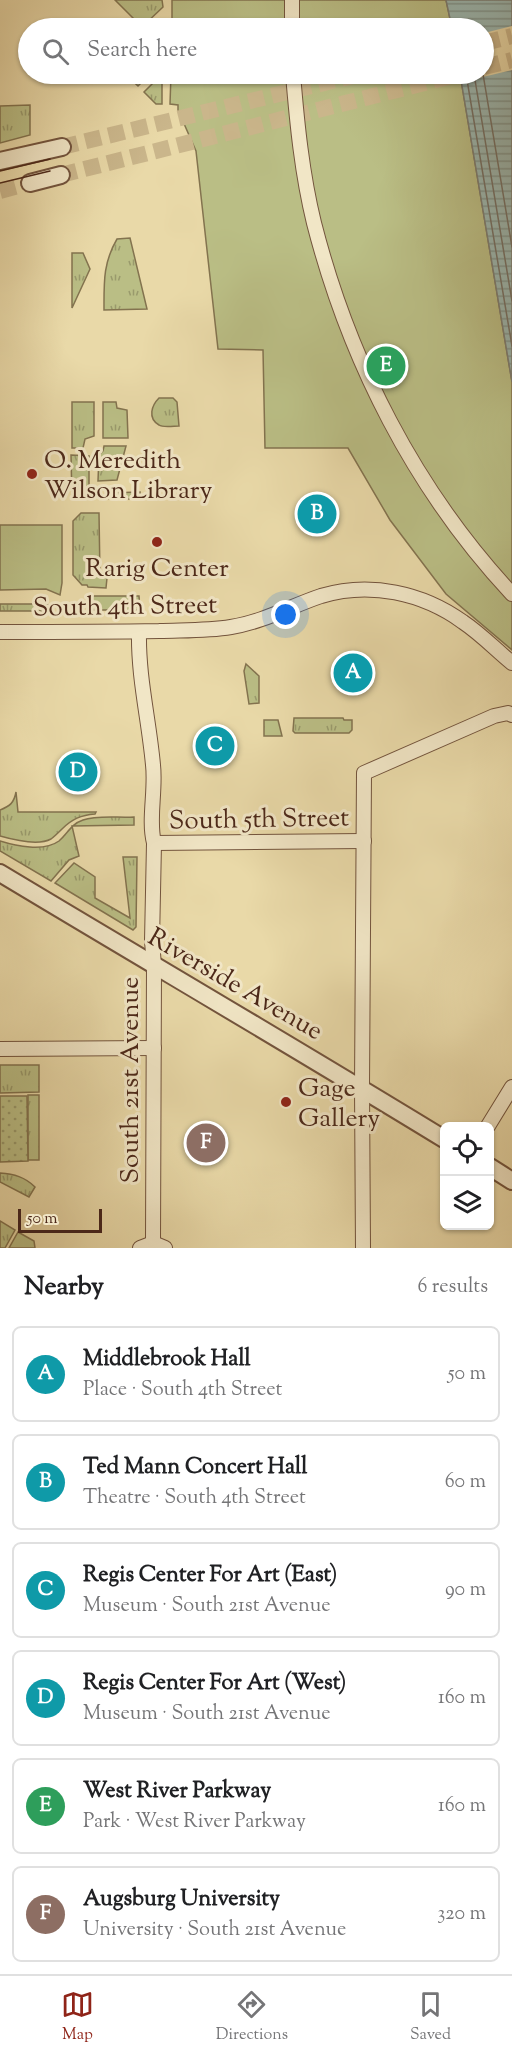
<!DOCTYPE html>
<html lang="en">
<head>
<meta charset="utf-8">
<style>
  :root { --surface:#fff; --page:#f2f2f2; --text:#202124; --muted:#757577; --line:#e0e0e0; --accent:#8f2418 }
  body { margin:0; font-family:"Sorts Mill Goudy",serif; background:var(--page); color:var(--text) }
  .controls { position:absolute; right:18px; bottom:18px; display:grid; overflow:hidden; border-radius:9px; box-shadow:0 2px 4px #0004 }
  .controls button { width:54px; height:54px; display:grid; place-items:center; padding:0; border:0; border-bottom:2px solid var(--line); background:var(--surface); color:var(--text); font:30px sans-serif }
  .scale { position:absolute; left:18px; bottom:15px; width:84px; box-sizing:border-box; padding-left:6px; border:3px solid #4c2819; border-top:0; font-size:16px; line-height:21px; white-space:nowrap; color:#4c2819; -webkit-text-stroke:4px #f1e6c6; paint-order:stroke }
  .you { position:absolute; left:286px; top:615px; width:21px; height:21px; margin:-15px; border:4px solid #fff; border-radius:50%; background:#1a73e8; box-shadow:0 0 0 9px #1a73e833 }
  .badge { display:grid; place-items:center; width:39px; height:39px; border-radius:50%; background:var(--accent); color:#fff; font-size:20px; font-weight:700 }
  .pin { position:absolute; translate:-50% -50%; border:3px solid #fff; box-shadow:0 2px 6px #0006 }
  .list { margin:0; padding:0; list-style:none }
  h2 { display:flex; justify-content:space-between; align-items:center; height:78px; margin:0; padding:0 24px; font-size:26px }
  h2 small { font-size:20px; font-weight:400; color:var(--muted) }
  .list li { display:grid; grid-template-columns:39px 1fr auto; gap:18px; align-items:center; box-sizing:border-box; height:96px; margin:0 12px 12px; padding:0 12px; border:2px solid var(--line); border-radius:9px }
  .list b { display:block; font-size:22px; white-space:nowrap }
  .list p { margin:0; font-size:20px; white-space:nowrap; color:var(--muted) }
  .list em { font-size:20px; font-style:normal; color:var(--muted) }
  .icon { flex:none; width:33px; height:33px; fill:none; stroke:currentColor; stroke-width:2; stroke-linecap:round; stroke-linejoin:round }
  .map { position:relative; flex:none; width:512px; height:1248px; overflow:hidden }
  .search { position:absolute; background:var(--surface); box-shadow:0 2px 4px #0004; left:18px; right:18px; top:18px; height:66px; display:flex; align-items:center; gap:15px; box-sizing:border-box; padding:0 21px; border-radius:33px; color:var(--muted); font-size:22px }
  .sheet { height:726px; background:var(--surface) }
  nav { display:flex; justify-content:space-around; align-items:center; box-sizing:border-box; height:84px; border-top:2px solid var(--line); background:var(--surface); font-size:16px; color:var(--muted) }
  nav a { display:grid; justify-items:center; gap:3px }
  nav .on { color:var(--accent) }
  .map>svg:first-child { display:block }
  .grass { fill:url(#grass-tufts); stroke:#83734f; stroke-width:1.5 }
  .park { fill:#babe85; stroke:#83734f; stroke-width:1.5 }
  .garden { fill:url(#garden-dots); stroke:#83734f; stroke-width:1.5 }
  .water { fill:url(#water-rules); stroke:#7b7e75; stroke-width:1.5 }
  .pier { fill:#e9d9a8 }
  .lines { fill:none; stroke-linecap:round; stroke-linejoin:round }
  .shore { stroke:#747066; stroke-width:1.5 }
  .tertiary-tunnel { stroke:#cab68b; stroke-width:16; stroke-dasharray:16 8; stroke-linecap:butt }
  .minor-casing { stroke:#73543d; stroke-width:16 }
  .tertiary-casing { stroke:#73543d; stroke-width:20 }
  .minor { stroke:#f1e6c6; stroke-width:14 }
  .tertiary { stroke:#f1e6c6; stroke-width:16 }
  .tram { stroke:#4c2819; stroke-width:1.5 }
  .poi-dot { fill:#8f2418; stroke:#f1e6c6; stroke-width:2 }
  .labels { text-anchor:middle; stroke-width:6; stroke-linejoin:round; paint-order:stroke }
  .poi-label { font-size:26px; fill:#4c2819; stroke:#f1e6c6; text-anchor:start }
  .street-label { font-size:26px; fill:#4c2819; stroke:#f1e6c6 }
</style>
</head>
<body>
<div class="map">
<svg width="512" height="1248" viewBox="0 0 512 1248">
  <defs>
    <pattern id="grass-tufts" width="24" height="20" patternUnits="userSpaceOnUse" patternTransform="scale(1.5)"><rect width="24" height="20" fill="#babe85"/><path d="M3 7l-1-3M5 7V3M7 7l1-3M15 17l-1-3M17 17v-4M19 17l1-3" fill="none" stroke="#999a6c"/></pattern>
    <pattern id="garden-dots" width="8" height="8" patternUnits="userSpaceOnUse" patternTransform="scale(1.5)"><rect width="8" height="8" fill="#babe85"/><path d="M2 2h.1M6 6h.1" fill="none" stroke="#999a6c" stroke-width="1.8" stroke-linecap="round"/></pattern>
    <pattern id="water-rules" width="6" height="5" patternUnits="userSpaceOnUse" patternTransform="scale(1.5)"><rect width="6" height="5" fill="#9bb8b2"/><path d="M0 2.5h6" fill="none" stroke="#819690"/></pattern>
  </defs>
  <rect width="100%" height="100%" fill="#e9d9a8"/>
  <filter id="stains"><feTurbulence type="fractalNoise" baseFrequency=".00333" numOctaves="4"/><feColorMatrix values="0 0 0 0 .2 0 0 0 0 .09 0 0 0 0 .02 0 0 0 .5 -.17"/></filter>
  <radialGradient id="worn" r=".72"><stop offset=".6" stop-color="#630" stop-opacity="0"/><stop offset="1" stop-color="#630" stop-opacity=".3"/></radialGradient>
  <!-- grass -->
  <g class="grass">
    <path d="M 115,0 L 162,0 L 163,7 L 142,27 Z"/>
    <path d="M 125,74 L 162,74 L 162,104 L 156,104 L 144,92 L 152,84 L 150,79 L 145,79 L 138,86 Z"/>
    <path d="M 30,105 L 30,135 L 0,143 L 0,106 Z"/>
    <path d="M 130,238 L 147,309 L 104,310 C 104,282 103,263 117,239 Z"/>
    <path d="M 72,253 L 83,253 L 90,269 L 72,308 Z"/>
    <path d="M 159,398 L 173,398 L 177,402 L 179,426 C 174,426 163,428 159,425 C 147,418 152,405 159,398 Z"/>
    <path d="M 72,402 L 94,402 L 94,436 L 85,439 L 83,448 L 72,448 Z"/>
    <path d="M 103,402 L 116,402 L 117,408 L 127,410 L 128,438 L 103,438 Z"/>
    <path d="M 104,446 L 126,446 L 117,480 L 98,481 L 99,455 L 103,451 Z"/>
    <path d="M 71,455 L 89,456 L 89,495 L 86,498 L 72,499 Z"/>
    <path d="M 140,492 L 140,499 L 104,499 L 107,493 Z"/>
    <path d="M 81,513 L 99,513 L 100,577 L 107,578 L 106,588 L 88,587 L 87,585 L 82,585 L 73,575 L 73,521 Z"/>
    <path d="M 89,596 L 139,596 L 140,610 L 93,610 L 88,605 Z"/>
    <path d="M 0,604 L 44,604 L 53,606 L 51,611 L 0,611 Z"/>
    <path d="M 246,664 L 259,676 L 259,703 L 249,704 L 244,671 Z"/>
    <path d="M 294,718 L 343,718 L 344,720 L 352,720 L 352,730 L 349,733 L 295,733 L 293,731 Z"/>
    <path d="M 264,720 L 278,720 L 282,736 L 264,736 Z"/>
    <path d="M 16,792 L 18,812 L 96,812 L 95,814 C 81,815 72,819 62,829 C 59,832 55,836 51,839 C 38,846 14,840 0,836 L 0,810 C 10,806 14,803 16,792 Z"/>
    <path d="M 134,817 L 134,825 L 72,826 L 79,856 L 69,860 L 51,881 L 0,851 L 0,841 C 16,846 44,852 59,841 C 68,833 71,824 83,820 C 97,815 118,818 134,817 Z"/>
    <path d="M 123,857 L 137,857 L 136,927 L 133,930 L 55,883 L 74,863 L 95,877 L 95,898 L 130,918 Z"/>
    <path d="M 0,1065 L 39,1065 L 39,1092 L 0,1093 Z"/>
    <rect x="28" y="1095" width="11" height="65"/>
    <path d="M 0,1173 C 14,1174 25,1177 35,1187 L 29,1197 L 0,1182 Z"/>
    <path d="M 0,1221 L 15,1230 L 5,1248 L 0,1248 Z"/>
    <path d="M 18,1232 L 34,1241 L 35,1248 L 9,1248 Z"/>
  </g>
  <!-- park -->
  <g class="park">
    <path d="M 172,0 L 446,0 L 452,28 L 172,28 Z"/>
    <path d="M 171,74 L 460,74 L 512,382 L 512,650 L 446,594 L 390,520 L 348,448 L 265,448 L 263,350 L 218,349 L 196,151 L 178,110 L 178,105 L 170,104 Z"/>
    <path d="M 0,525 L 62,525 L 62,583 L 60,595 L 46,589 L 0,590 Z"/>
  </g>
  <!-- garden -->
  <path class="garden" d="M 0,1096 L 27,1096 L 28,1161 L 0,1162 Z"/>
  <!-- water -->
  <path class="water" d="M 446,0 L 512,0 L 512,382 L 460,74 L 484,74 L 484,28 L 452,28 Z"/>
  <!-- pier -->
  <path class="pier" d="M 512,26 L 512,70 L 458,83 L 457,74 L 484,74 L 484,33 Z"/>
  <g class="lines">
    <!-- shore -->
    <g class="shore">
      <path d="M 466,74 L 512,346"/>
      <path d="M 474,74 L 512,301"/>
      <path d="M 483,74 L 512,247"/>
    </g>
    <!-- tertiary-tunnel -->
    <g class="tertiary-tunnel">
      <path d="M 484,43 L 512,36"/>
      <path d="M 484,67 L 512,60"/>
      <path d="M 62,147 L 361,74"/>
      <path d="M 61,175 L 460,74"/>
      <path d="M 0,191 L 30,183"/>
    </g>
    <defs>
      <g id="minor">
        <path d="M 292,28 L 292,0"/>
        <path d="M 293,74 C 297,123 302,174 314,223 C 349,360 415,490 512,594"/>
        <path d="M 0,632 C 53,632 106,632 159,631 C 183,630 207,631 231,627 C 263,622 291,606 321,596 C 370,581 423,593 463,622 C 481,634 496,650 512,663"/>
        <path d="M 139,632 C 138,677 149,720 153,765 C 156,790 148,820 154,843 L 152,941 L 154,966 L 153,1243"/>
        <path d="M 154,843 L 364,841"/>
        <path d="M 0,1049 L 154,1048"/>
        <path d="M 488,1126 L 512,1087"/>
        <path d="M 140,1248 L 153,1243 L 165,1248"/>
        <path d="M 363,1248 L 362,1088 L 364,773 L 494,716 L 508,713 L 512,715"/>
      </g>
      <g id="tertiary">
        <path d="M 0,161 L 62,147"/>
        <path d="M 30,183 L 61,175"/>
        <path d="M 0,873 C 148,962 297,1049 444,1139"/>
        <path d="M 490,1167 L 512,1181"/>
      </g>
    </defs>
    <!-- minor casing -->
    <use href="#minor" class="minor-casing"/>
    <!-- tertiary casing -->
    <use href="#tertiary" class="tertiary-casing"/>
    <!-- minor -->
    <use href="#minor" class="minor"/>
    <!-- tertiary -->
    <use href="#tertiary" class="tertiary"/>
    <!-- tram -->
    <g class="tram">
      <path d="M 0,171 L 50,159"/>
      <path d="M 0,183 L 50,171"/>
    </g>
  </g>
  <!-- markers -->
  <g class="poi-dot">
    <circle cx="32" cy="474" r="6"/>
    <circle cx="157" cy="542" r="6"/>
    <circle cx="286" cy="1102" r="6"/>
  </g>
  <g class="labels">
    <!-- poi labels -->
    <g class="poi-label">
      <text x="44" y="468">O. Meredith<tspan x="44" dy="30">Wilson Library</tspan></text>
      <text x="157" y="576" text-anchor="middle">Rarig Center</text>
      <text x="298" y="1096">Gage<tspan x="298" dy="30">Gallery</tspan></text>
    </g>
    <!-- street labels -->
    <g class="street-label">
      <text transform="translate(125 605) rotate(-1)" y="9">South 4th Street</text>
      <text transform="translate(259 818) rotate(-1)" y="9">South 5th Street</text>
      <text transform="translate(236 983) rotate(30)" y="9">Riverside Avenue</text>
      <text transform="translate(129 1080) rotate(-90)" y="9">South 21st Avenue</text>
    </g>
  </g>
  <rect width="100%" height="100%" filter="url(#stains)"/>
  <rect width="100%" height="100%" fill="url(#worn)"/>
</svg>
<div class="controls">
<button><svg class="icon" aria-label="locate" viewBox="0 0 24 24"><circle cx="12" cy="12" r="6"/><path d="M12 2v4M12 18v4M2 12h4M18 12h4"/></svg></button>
<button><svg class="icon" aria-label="layers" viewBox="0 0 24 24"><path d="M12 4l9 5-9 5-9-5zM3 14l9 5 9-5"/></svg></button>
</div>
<div class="scale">50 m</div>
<div class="you"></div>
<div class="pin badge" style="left:353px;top:673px;background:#0f9aa8">A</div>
<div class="pin badge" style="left:317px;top:514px;background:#0f9aa8">B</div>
<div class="pin badge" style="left:215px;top:746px;background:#0f9aa8">C</div>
<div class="pin badge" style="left:78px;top:772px;background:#0f9aa8">D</div>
<div class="pin badge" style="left:386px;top:366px;background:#2e9e5b">E</div>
<div class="pin badge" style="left:206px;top:1143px;background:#8d6e63">F</div>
<div class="search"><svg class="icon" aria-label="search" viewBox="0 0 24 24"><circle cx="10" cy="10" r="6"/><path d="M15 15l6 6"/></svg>Search here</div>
</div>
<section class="sheet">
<h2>Nearby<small>6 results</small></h2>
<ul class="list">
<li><span class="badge" style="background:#0f9aa8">A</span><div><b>Middlebrook Hall</b><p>Place · South 4th Street</p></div><em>50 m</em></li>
<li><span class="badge" style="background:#0f9aa8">B</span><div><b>Ted Mann Concert Hall</b><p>Theatre · South 4th Street</p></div><em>60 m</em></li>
<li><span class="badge" style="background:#0f9aa8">C</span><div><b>Regis Center For Art (East)</b><p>Museum · South 21st Avenue</p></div><em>90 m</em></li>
<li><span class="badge" style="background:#0f9aa8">D</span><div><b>Regis Center For Art (West)</b><p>Museum · South 21st Avenue</p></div><em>160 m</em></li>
<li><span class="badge" style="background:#2e9e5b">E</span><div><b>West River Parkway</b><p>Park · West River Parkway</p></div><em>160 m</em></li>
<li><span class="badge" style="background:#8d6e63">F</span><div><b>Augsburg University</b><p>University · South 21st Avenue</p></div><em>320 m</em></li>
</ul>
</section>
<nav>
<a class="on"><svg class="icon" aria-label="map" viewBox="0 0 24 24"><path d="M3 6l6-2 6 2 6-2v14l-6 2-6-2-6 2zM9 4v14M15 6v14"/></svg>Map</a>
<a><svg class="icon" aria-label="directions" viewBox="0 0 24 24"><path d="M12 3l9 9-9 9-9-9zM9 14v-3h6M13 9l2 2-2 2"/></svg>Directions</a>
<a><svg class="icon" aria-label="saved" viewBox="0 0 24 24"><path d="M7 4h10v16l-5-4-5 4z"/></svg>Saved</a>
</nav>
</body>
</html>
